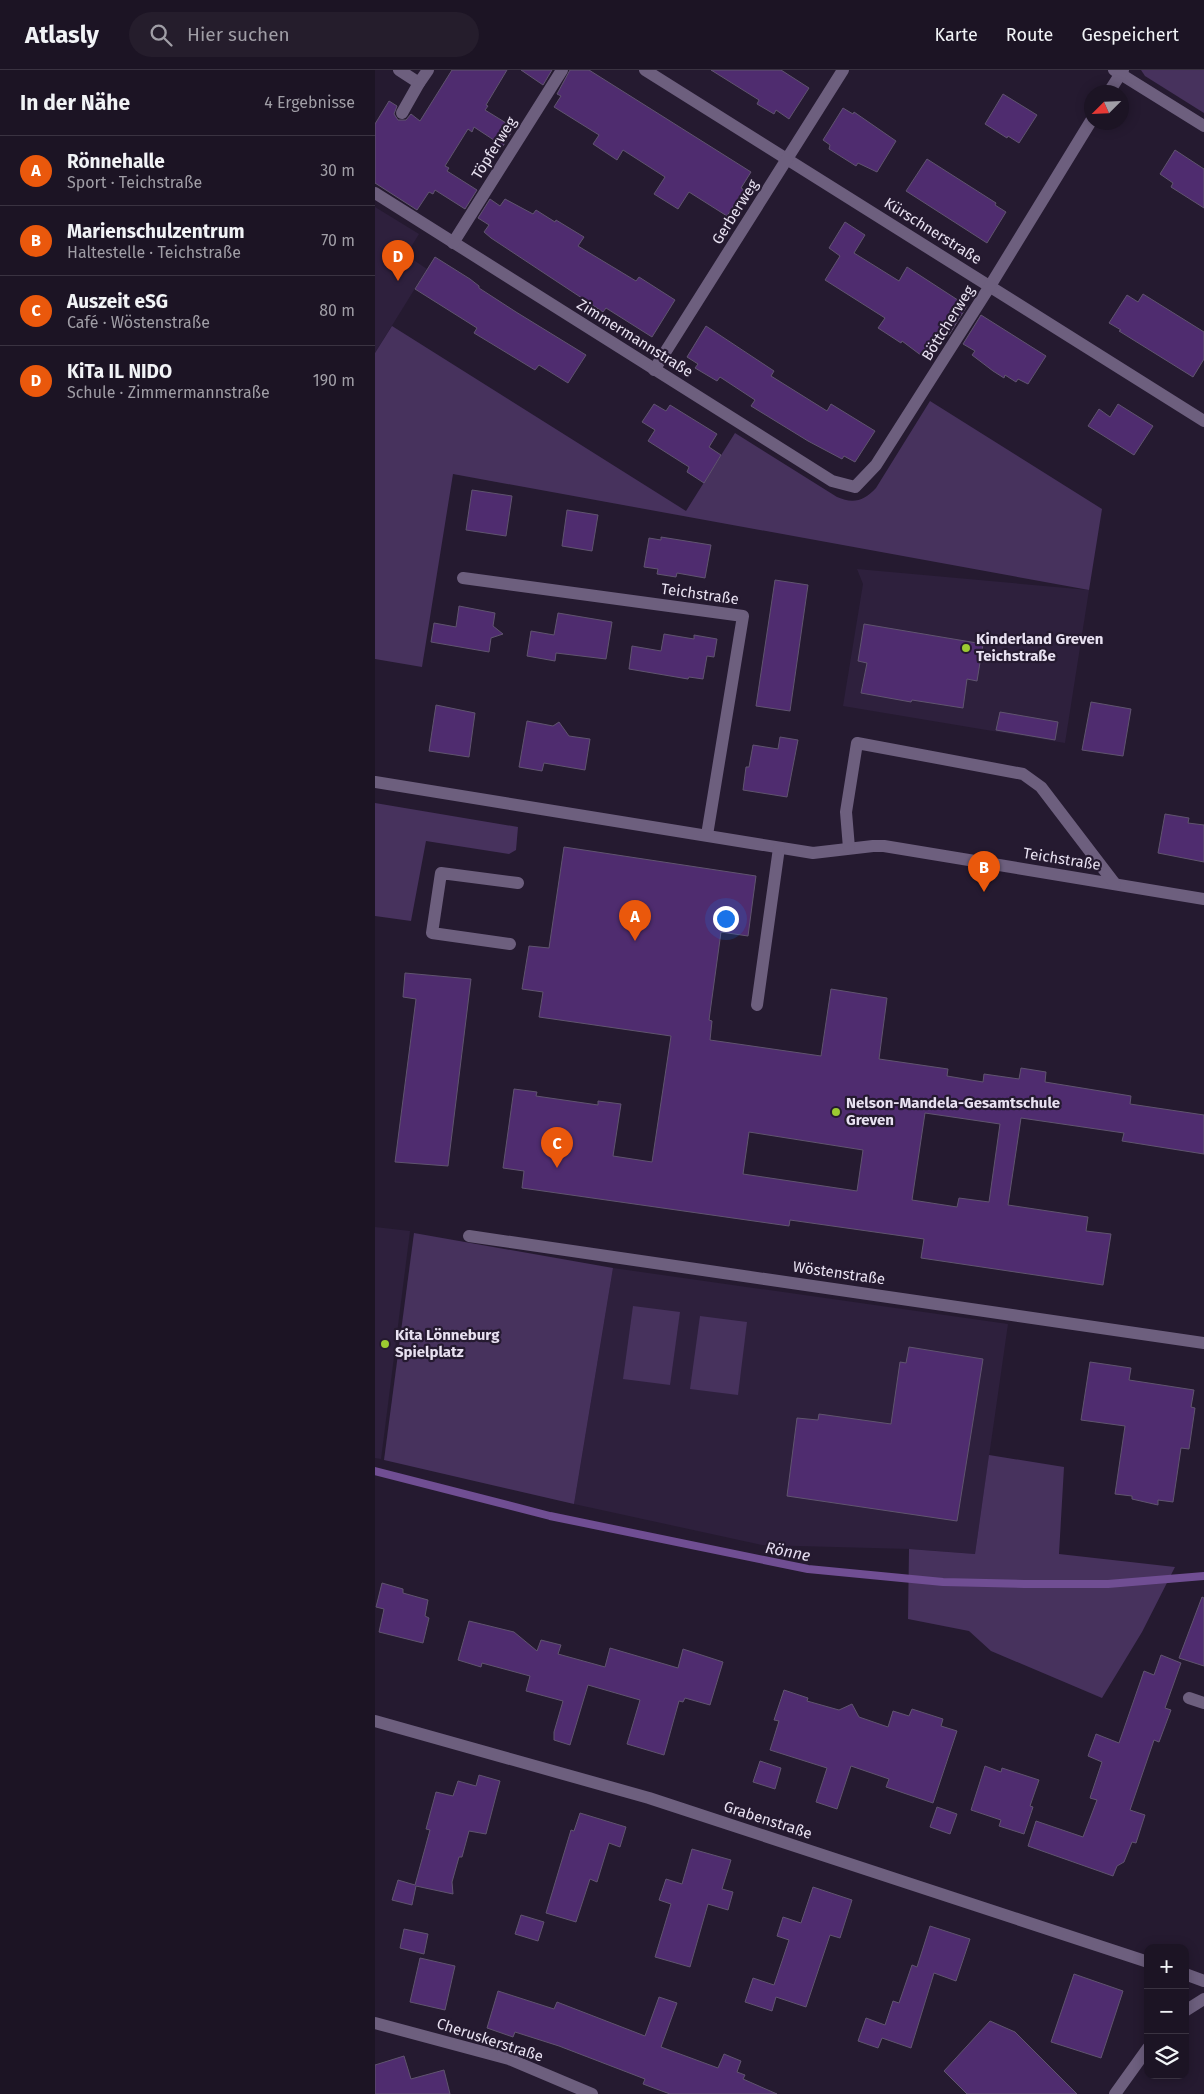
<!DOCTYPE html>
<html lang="de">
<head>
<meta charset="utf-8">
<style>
  :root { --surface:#1c1424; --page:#251d2c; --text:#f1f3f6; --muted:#a09ea6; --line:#3a3341; --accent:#ea580c }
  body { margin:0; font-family:"Fira Sans",sans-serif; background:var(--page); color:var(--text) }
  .controls { position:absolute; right:15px; bottom:15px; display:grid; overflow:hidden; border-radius:10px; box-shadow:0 2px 12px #0003 }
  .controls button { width:45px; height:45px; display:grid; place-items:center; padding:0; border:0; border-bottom:1px solid var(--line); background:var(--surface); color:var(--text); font:25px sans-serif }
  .compass { position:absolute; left:709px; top:15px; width:45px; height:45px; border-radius:50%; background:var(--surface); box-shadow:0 2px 12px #0003; rotate:246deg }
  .you { position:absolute; left:350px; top:848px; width:18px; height:18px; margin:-12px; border:4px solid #fff; border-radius:50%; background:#1a73e8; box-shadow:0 0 0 8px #1a73e833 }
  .badge { display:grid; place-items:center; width:32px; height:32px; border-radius:50%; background:var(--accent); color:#fff; font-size:16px; font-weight:700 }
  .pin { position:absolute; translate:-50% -41px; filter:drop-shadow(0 1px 2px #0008) }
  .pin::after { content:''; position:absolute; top:26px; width:18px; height:15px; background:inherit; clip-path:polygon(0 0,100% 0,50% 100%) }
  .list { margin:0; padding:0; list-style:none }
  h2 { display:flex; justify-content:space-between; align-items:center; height:65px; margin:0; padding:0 20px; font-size:21px }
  h2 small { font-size:16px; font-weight:400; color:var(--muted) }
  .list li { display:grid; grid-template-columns:32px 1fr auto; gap:15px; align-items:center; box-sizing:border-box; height:70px; padding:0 20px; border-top:1px solid var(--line) }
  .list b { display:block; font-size:19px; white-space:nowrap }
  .list p { margin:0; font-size:16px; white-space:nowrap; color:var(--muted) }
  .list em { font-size:16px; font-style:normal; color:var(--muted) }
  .icon { flex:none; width:28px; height:28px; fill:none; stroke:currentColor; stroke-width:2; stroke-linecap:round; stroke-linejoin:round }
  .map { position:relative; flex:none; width:829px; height:2024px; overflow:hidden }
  header { display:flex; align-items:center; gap:30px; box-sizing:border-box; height:70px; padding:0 25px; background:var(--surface); border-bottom:1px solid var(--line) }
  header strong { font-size:24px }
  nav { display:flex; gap:28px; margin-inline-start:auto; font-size:18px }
  .search { width:350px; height:45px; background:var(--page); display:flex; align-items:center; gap:12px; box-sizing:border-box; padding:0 18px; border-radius:28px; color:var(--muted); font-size:19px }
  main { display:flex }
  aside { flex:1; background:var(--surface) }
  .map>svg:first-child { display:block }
  .built { fill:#2e203d }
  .green { fill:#47325d }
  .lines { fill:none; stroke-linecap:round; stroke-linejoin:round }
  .stream { stroke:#704e93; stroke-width:8 }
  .building { fill:#4f2c6f; stroke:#60546f; fill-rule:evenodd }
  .minor { stroke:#6d5f7e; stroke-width:12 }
  .poi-dot { fill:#9cca31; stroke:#251a30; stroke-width:2 }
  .labels { text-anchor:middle; stroke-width:4.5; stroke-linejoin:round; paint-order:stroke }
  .street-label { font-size:15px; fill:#e8e1f1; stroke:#251a30 }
  .poi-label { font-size:15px; font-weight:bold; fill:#e8e1f1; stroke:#251a30; text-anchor:start }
  .water-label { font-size:16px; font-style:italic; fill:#e4dcf0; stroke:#251a30 }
</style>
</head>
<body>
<header>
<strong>Atlasly</strong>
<div class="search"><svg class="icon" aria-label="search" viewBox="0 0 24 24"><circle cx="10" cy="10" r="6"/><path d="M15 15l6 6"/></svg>Hier suchen</div>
<nav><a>Karte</a><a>Route</a><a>Gespeichert</a></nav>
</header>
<main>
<aside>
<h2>In der Nähe<small>4 Ergebnisse</small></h2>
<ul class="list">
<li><span class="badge">A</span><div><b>Rönnehalle</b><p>Sport · Teichstraße</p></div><em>30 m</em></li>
<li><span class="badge">B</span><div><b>Marienschulzentrum</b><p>Haltestelle · Teichstraße</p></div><em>70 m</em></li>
<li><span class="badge">C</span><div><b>Auszeit eSG</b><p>Café · Wöstenstraße</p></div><em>80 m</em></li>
<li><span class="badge">D</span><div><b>KiTa IL NIDO</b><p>Schule · Zimmermannstraße</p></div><em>190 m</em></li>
</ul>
</aside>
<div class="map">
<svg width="829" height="2024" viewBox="0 0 829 2024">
  <rect width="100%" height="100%" fill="#251a30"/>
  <!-- built -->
  <g class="built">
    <path d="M 0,137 L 44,164 L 31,185 L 52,199 L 0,283 Z"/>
    <path d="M 482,499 L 714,520 L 690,673 L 468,636 L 488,514 Z"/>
    <path d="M 0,1157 L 35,1161 L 6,1389 L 0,1388 Z"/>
    <path d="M 238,1198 L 633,1254 L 600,1484 L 534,1479 L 387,1475 L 199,1434 Z"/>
  </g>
  <!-- green -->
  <g class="green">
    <path d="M 766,0 L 829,0 L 829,43 L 770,6 Z"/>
    <path d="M 17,256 L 311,441 L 360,363 L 462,427 C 478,434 489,431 501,418 L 555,331 L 727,439 L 714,520 L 78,404 L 47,597 L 0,589 L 0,283 Z"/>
    <path d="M 0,733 L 143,757 L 141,780 L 134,784 L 51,771 L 36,851 L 0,846 Z"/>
    <path d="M 39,1163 L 238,1198 L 199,1434 L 9,1390 Z"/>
    <path d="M 258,1236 L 305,1242 L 295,1315 L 248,1309 Z"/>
    <path d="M 325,1246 L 372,1252 L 363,1325 L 315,1319 Z"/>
    <path d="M 614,1385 L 689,1397 L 684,1484 L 800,1497 L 767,1562 L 727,1628 L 616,1581 L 594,1561 L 533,1549 L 534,1479 L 600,1484 Z"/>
  </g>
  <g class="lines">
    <!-- stream -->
    <path class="stream" d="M 0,1401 L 175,1446 L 433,1499 L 568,1512 L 649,1514 L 733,1514 L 829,1506"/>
  </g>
  <!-- building -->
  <g class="building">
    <path d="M 77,0 L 132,0 L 111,35 L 113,36 L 110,40 L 136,56 L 136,63 L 128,76 L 99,57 L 97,62 L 93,59 L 70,96 L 74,98 L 72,101 L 102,120 L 90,139 L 60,120 L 58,124 L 54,122 L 42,140 L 0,113 L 0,54 L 14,31 L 22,36 L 19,44 L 23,50 L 31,50 L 36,44 L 45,51 Z"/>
    <path d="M 146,0 L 177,0 L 168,15 Z"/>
    <path d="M 195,0 L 214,0 L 376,102 L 366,118 L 369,120 L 352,146 L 314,122 L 303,139 L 279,124 L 290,107 L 248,80 L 242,90 L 218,74 L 224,65 L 179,37 L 186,26 L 182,24 Z"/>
    <path d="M 336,0 L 406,0 L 434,18 L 414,49 L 401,40 L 399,44 L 382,34 L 384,30 Z"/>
    <path d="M 628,24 L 662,45 L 644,73 L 633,66 L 632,68 L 610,54 Z"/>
    <path d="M 468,38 L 478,44 L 479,42 L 521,71 L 502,102 L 483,93 L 481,96 L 454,79 L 455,75 L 448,70 Z"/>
    <path d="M 800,80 L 829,99 L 829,138 L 796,117 L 798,113 L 785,104 Z"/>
    <path d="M 552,89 L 621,133 L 620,135 L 631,142 L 612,173 L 531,121 Z"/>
    <path d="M 115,129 L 125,136 L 130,129 L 158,144 L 161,140 L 180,152 L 181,150 L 209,167 L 203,176 L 261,211 L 264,207 L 300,230 L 277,267 L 231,238 L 228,242 L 116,168 L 109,162 L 114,155 L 103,148 Z"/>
    <path d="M 470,152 L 490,165 L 479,183 L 524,211 L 532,197 L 592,236 L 574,265 L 564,259 L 547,286 L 527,271 L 526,273 L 503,258 L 510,248 L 450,210 L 465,186 L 454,178 Z"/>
    <path d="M 60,187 L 95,209 L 104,216 L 104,218 L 141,242 L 211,285 L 193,313 L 164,295 L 160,300 L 99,263 L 102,258 L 40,219 Z"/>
    <path d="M 768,224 L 829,262 L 829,289 L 818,307 L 744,261 L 746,260 L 734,253 L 752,225 L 763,232 Z"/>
    <path d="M 606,245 L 671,286 L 653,314 L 643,309 L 641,312 L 630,305 L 629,308 L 618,301 L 597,285 L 600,281 L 588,274 Z"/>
    <path d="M 331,256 L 399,301 L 396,306 L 452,341 L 456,334 L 500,361 L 480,392 L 469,386 L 467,389 L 433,371 L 376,336 L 380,330 L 345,307 L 342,311 L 320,298 L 323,294 L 312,287 Z"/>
    <path d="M 279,334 L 291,341 L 295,335 L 342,364 L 334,377 L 346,385 L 329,413 L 312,402 L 314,397 L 273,371 L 280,360 L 267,352 Z"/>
    <path d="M 743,334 L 778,356 L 759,385 L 713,356 L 724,339 L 735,347 Z"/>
    <path d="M 97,420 L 137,426 L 131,466 L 91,460 Z"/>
    <path d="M 192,440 L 223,445 L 217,481 L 187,476 Z"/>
    <path d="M 286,467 L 336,475 L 330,508 L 302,503 L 301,507 L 282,504 L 283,499 L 269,497 L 274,468 L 286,470 Z"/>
    <path d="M 400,510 L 433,515 L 415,641 L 381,636 Z"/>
    <path d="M 84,536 L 120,543 L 118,556 L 128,564 L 116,568 L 114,582 L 56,572 L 59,553 L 81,557 Z"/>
    <path d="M 183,543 L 237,552 L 231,589 L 181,583 L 180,591 L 152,586 L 156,561 L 179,565 Z"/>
    <path d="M 489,554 L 608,574 L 602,611 L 592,609 L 588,638 L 537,630 L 536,632 L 486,623 L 492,593 L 483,591 Z"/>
    <path d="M 289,564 L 319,569 L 319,565 L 342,569 L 339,587 L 332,586 L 328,609 L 314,607 L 313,609 L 254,599 L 257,576 L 286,581 Z"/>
    <path d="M 716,632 L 756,639 L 748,686 L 707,680 Z"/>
    <path d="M 61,635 L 100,643 L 94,687 L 54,681 Z"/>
    <path d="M 625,642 L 683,652 L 680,670 L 621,660 Z"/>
    <path d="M 152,651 L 178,656 L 184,652 L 194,666 L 215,669 L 210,700 L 169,693 L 167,701 L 144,697 Z"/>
    <path d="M 405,667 L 423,670 L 412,727 L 368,720 L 371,697 L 374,697 L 378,675 L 403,679 Z"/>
    <path d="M 790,744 L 814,748 L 813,753 L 829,755 L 829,792 L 783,783 Z"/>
    <path d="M 189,777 L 381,806 L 373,866 L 346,862 L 334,950 L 337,951 L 335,970 L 446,986 L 456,919 L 512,928 L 504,989 L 573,999 L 572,1006 L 608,1012 L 609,1004 L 644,1009 L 646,998 L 671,1002 L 670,1012 L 756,1026 L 755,1034 L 829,1045 L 829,1084 L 747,1071 L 749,1063 L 646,1048 L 633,1135 L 713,1147 L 711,1161 L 736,1164 L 728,1215 L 546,1188 L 549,1169 L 415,1150 L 414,1156 L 147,1118 L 149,1101 L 128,1098 L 139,1019 L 162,1022 L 161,1026 L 223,1035 L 223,1031 L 246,1034 L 238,1086 L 277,1092 L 296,966 L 164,947 L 168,922 L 147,919 L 154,876 L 174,878 ZM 550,1043 L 625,1054 L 614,1132 L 584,1128 L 582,1137 L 537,1130 ZM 374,1062 L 488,1080 L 482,1121 L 368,1104 Z"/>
    <path d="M 30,903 L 96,909 L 73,1096 L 20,1092 L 41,929 L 28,927 Z"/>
    <path d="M 534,1277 L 608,1289 L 582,1451 L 412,1426 L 422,1348 L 443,1350 L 444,1344 L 516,1354 L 525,1292 L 531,1293 Z"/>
    <path d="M 715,1292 L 756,1298 L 754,1310 L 819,1320 L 816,1337 L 820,1338 L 814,1379 L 806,1378 L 798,1432 L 783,1430 L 783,1435 L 757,1429 L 757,1426 L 740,1424 L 750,1356 L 706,1350 Z"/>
    <path d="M 7,1513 L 28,1519 L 28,1523 L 53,1530 L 50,1546 L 54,1548 L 48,1573 L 4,1562 L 9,1539 L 1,1537 Z"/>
    <path d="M 827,1527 L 829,1528 L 829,1596 L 804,1588 Z"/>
    <path d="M 94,1551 L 139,1562 L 162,1581 L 166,1570 L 186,1575 L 183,1584 L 230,1597 L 235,1578 L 303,1598 L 308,1579 L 348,1592 L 335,1635 L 310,1628 L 308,1632 L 304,1631 L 289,1685 L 252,1674 L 265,1630 L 213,1615 L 195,1675 L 179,1670 L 179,1662 L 188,1631 L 151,1621 L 155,1606 L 107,1593 L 106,1597 L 83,1590 Z"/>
    <path d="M 786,1585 L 806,1593 L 790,1638 L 796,1640 L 784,1672 L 779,1670 L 755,1740 L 770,1745 L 761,1773 L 757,1772 L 749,1792 L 742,1796 L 738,1806 L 653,1776 L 661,1751 L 708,1767 L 722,1730 L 715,1728 L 727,1692 L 713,1686 L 721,1664 L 744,1673 L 769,1601 L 779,1605 Z"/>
    <path d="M 409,1620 L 433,1628 L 432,1631 L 464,1640 L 477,1634 L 484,1647 L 513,1657 L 518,1641 L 534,1646 L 537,1639 L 568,1649 L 566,1656 L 582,1661 L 558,1733 L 511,1717 L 514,1709 L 476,1696 L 462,1739 L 441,1732 L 452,1698 L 395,1680 L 404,1651 L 399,1650 Z"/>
    <path d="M 385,1691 L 406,1698 L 400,1719 L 378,1712 Z"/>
    <path d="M 610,1696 L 626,1702 L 627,1698 L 664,1710 L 655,1736 L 658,1737 L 649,1764 L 624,1756 L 626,1750 L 596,1740 Z"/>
    <path d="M 104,1705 L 125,1711 L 122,1722 L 111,1764 L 94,1761 L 87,1787 L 84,1787 L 77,1812 L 78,1824 L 41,1816 L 37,1835 L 17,1830 L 23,1810 L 40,1815 L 55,1760 L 51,1759 L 61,1722 L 78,1726 L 83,1711 L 101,1716 Z"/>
    <path d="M 562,1737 L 582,1744 L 575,1764 L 555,1757 Z"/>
    <path d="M 205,1743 L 251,1757 L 245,1777 L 234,1773 L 222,1812 L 215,1809 L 201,1852 L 171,1843 L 196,1760 L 199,1761 Z"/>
    <path d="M 317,1779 L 356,1790 L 347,1819 L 358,1822 L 353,1840 L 333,1834 L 315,1897 L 280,1887 L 296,1834 L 284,1830 L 291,1809 L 307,1814 Z"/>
    <path d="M 438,1817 L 477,1830 L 465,1868 L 455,1865 L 431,1937 L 401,1927 L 397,1941 L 370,1932 L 378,1908 L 399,1915 L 414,1870 L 402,1866 L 408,1847 L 426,1853 Z"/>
    <path d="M 146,1845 L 169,1852 L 163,1871 L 140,1864 Z"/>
    <path d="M 555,1856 L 595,1869 L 581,1911 L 559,1903 L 536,1978 L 507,1968 L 503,1978 L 483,1971 L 491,1948 L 510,1955 L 518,1931 L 524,1933 L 537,1895 L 542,1897 Z"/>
    <path d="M 29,1859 L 53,1864 L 49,1884 L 25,1878 Z"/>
    <path d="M 45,1888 L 80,1896 L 70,1940 L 35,1932 Z"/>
    <path d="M 699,1904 L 748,1921 L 726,1988 L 676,1972 Z"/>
    <path d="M 123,1921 L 179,1939 L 182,1932 L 270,1966 L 284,1927 L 302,1933 L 286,1977 L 343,1998 L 349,1984 L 366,1991 L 362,2002 L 370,2005 L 368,2009 L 402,2024 L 295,2024 L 268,2014 L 270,2009 L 184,1976 L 140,1962 L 138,1967 L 112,1958 Z"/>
    <path d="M 615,1951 L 640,1962 L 702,2024 L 592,2024 L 569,2001 Z"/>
    <path d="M 29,1986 L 36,2009 L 69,2000 L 75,2024 L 0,2024 L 0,1995 Z"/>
  </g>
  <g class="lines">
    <!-- minor -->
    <g class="minor">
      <path d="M 24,0 L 44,13 L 53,0"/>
      <path d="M 270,0 L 829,351"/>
      <path d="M 739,0 L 829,56"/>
      <path d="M 734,22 L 748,0"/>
      <path d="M 27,43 L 44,13"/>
      <path d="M 0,123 L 457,411 L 480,417 L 501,395 L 615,216 L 716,51"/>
      <path d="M 78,173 L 187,0"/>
      <path d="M 279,300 L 468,0"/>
      <path d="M 88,508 L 368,546 L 332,765"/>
      <path d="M 0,712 L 438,783 L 498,776 L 509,776 L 829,829"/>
      <path d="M 474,778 L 471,742 L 482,673 L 648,704 L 666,717 L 740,814"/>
      <path d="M 135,874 L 57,863 L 66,803 L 143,813"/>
      <path d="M 382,935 L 404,778"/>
      <path d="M 94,1166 L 829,1273"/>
      <path d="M 814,1628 L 829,1633"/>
      <path d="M 0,1651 L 274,1728 L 773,1892"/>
      <path d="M 810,1904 L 829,1911"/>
      <path d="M 810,1941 L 829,1929"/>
      <path d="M 0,1953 L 134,1989 L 217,2024"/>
      <path d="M 740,2024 L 773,1978"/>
    </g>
  </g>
  <!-- markers -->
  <g class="poi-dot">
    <circle cx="591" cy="578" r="5"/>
    <circle cx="461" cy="1042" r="5"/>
    <circle cx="10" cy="1274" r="5"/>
  </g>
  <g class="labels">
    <!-- street labels -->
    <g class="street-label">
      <text transform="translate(119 78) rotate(-58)" y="5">Töpferweg</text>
      <text transform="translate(360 142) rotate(-58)" y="5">Gerberweg</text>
      <text transform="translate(558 161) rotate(32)" y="5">Kürschnerstraße</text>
      <text transform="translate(573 253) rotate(-58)" y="5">Böttcherweg</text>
      <text transform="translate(260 268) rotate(32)" y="5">Zimmermannstraße</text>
      <text transform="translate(325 524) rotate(8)" y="5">Teichstraße</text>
      <text transform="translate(687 789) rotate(9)" y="5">Teichstraße</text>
      <text transform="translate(464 1203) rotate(8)" y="5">Wöstenstraße</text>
      <text transform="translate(393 1750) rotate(18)" y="5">Grabenstraße</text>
      <text transform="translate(115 1970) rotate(18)" y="5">Cheruskerstraße</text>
    </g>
    <!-- poi labels -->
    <g class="poi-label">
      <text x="601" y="574">Kinderland Greven<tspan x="601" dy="17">Teichstraße</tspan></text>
      <text x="471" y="1038">Nelson-Mandela-Gesamtschule<tspan x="471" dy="17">Greven</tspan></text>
      <text x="20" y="1270">Kita Lönneburg<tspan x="20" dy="17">Spielplatz</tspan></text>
    </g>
    <!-- water labels -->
    <g class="water-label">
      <text transform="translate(413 1481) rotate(11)" y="6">Rönne</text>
    </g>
  </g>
</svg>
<div class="controls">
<button>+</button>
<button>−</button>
<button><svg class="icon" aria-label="layers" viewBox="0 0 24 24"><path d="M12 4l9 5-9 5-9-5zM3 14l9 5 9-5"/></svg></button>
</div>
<svg class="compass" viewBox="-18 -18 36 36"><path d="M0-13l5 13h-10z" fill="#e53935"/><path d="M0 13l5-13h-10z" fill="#a09ea6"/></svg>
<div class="you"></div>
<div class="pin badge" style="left:260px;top:871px">A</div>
<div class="pin badge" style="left:609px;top:822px">B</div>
<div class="pin badge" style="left:182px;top:1098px">C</div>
<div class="pin badge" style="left:23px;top:211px">D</div>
</div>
</main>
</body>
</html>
